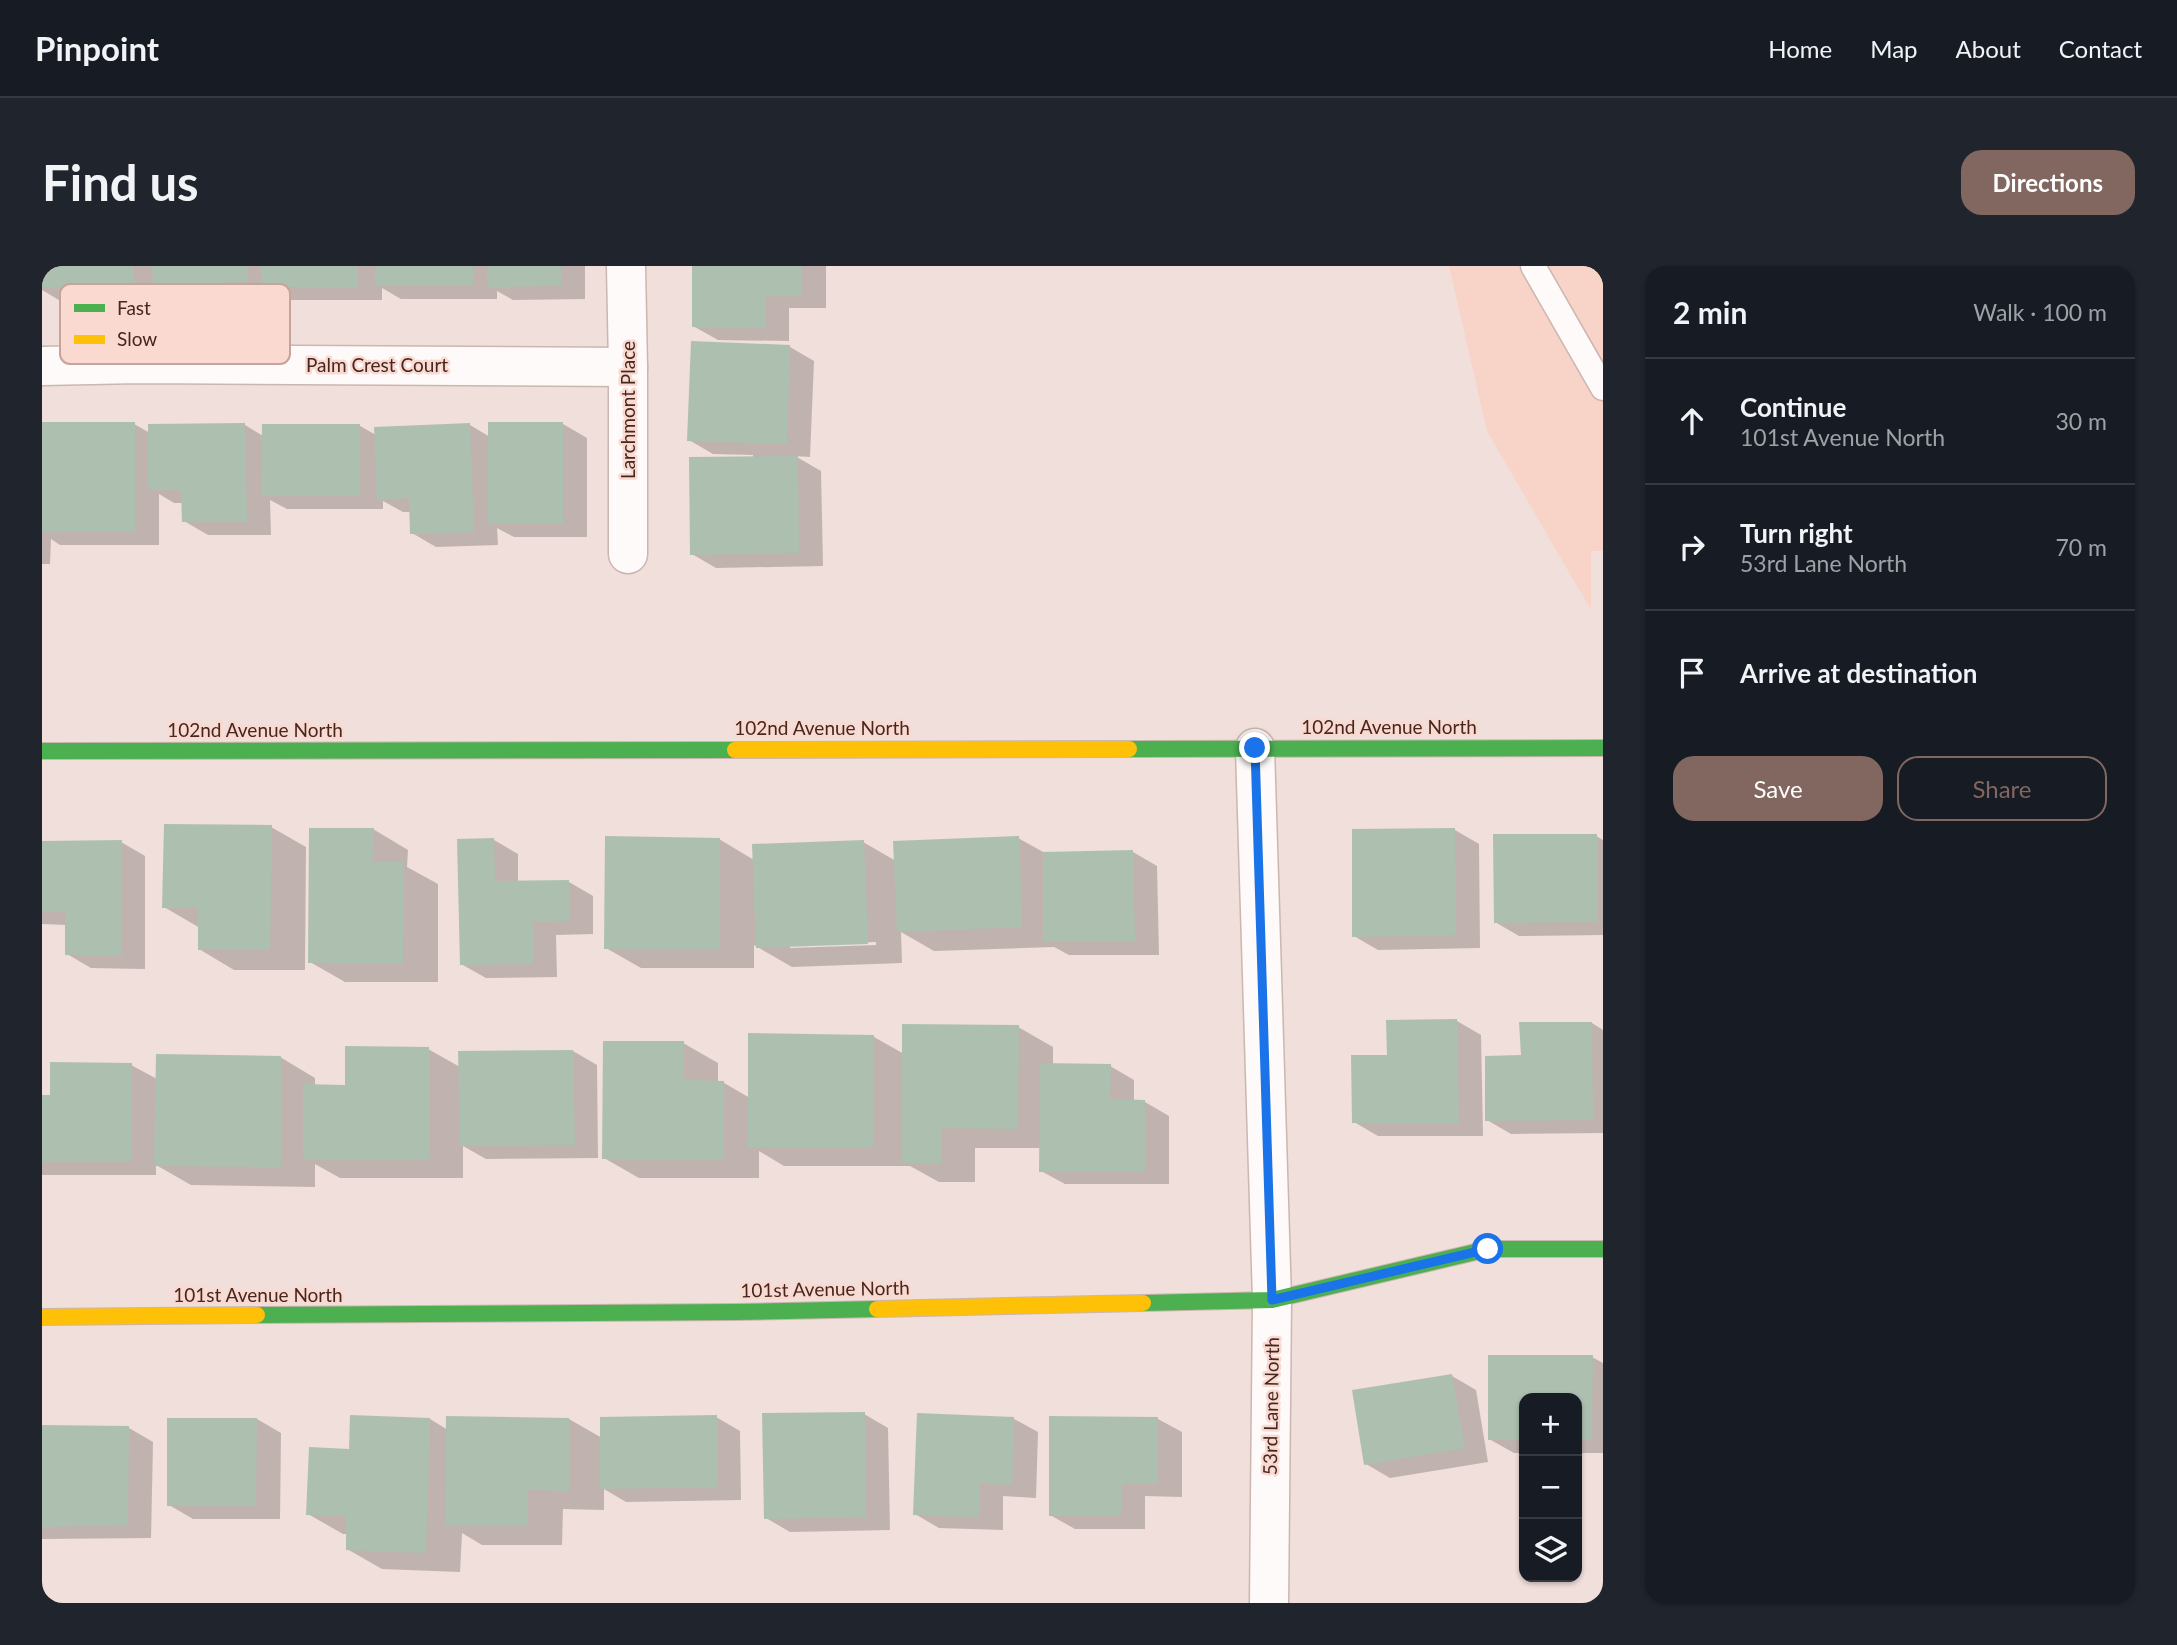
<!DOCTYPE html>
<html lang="en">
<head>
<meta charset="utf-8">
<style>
  :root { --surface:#171b24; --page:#20242c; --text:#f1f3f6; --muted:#9ea1a6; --line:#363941; --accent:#826760 }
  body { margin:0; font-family:Lato,sans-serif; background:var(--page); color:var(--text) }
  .controls { position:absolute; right:21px; bottom:21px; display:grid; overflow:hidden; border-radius:14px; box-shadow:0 2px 5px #0004 }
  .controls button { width:63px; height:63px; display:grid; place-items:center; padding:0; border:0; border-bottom:2px solid var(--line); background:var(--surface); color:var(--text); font:35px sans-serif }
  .stop { position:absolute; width:21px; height:21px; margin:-16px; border:5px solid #1a73e8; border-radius:50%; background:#fff }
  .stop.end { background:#1a73e8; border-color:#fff; box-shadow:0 2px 7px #0008 }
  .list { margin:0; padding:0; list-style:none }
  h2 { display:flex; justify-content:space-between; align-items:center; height:91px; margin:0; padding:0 28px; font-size:30px }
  h2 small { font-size:23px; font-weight:400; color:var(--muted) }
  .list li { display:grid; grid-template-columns:46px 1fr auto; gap:21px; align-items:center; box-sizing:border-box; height:126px; padding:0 28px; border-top:2px solid var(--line) }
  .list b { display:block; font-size:26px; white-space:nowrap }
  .list p { margin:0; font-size:23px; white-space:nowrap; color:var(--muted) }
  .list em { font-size:23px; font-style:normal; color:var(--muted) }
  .actions { display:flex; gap:14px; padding:21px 28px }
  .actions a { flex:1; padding:16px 0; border:2px solid var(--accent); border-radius:21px; text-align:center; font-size:24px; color:var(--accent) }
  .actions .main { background:var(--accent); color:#fff }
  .icon { flex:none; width:38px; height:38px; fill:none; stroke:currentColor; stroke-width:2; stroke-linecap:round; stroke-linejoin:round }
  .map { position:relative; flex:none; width:1561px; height:1337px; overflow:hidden; border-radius:21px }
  header { display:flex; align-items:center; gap:42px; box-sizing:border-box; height:98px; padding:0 35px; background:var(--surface); border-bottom:2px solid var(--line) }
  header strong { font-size:33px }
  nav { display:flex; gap:38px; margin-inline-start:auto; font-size:24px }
  .intro { display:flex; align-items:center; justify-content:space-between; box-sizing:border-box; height:168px; padding:0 42px }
  h1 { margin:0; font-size:49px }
  .button { padding:18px 32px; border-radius:21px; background:var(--accent); color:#fff; font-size:24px; font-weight:700 }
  main { display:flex; gap:42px; padding:0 42px }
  aside { flex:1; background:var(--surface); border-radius:21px; box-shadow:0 2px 5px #0004 }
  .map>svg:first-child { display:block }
  .built { fill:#f8d3c8 }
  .shadow { fill:#0003; fill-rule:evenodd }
  .building { fill:#adc0b0 }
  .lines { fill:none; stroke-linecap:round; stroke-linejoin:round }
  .lane-casing { stroke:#ccb6b0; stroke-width:27 }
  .street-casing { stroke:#ccb6b0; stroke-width:41 }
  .fast-casing { stroke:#ccb6b0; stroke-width:18 }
  .slow-casing { stroke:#ccb6b0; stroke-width:18 }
  .lane { stroke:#fdfaf9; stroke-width:24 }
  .street { stroke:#fdfaf9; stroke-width:38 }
  .fast { stroke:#4caf50; stroke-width:16 }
  .slow { stroke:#ffc107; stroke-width:16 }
  .route { stroke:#1a73e8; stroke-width:9 }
  .labels { text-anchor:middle; stroke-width:5; stroke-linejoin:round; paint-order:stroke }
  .street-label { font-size:19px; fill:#46271f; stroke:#fad9d0 }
  .key { fill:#fad9d0; stroke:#c4a49b; stroke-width:2 }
  .key-label { font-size:19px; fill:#46271f }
</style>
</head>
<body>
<header>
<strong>Pinpoint</strong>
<nav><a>Home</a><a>Map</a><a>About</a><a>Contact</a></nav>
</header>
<div class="intro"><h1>Find us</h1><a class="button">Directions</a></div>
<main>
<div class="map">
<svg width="1561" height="1337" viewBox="0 0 1561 1337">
  <rect width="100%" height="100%" fill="#f0dfda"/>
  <!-- built -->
  <path class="built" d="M 1407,0 L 1561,0 L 1561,285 L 1549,285 L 1549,344 L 1445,165 Z"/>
  <!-- shadow -->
  <g class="shadow">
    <path d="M 0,0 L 543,0 L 543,33 L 471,34 L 455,25 L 455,33 L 359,33 L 340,22 L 340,34 L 245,34 L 229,25 L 229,29 L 136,32 L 127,26 L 127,40 L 27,40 L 0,24 Z"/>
    <path d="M 651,0 L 784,0 L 784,42 L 747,42 L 747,75 L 676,74 L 651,60 Z"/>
    <path d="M 748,81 L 772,95 L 768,191 L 753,190 L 779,205 L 781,300 L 674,302 L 650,288 L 711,192 L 711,189 L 671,188 L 647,174 Z"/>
    <path d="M 0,157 L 92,158 L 108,167 L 203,159 L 221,170 L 318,160 L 334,169 L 428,159 L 448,171 L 448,157 L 521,158 L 545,172 L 545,271 L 472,271 L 455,262 L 456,279 L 394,281 L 370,267 L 369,246 L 361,246 L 341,235 L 341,243 L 245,243 L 228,234 L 229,269 L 166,269 L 142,255 L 141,237 L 132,237 L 117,228 L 117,279 L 18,279 L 9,273 L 8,298 L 0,298 Z"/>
    <path d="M 229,561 L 264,581 L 263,704 L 192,704 L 157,683 L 158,662 L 122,641 Z"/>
    <path d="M 331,563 L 366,584 L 365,601 L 396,618 L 396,716 L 303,716 L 268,696 Z"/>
    <path d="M 1413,564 L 1437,578 L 1438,682 L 1336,684 L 1312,670 Z"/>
    <path d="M 1554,570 L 1561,574 L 1561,669 L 1477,670 L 1453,656 Z"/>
    <path d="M 976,572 L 1003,587 L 1091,586 L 1115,600 L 1117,689 L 1027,689 L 1012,681 L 892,685 L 859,666 L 860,697 L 750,701 L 712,679 L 712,702 L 599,702 L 564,682 L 677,573 L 712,594 L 821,576 L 854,595 ZM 834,676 L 834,679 L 748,682 L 748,679 Z"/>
    <path d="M 452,574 L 476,588 L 476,616 L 527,616 L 551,630 L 551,668 L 514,669 L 515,711 L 444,712 L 419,698 Z"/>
    <path d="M 0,576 L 79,576 L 103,590 L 103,703 L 49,702 L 25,688 L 25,659 L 0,658 Z"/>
    <path d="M 1415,755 L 1439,769 L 1441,870 L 1336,870 L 1312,856 L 1347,790 Z"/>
    <path d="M 1550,757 L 1561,764 L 1561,867 L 1469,868 L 1445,854 L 1481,790 Z"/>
    <path d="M 976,761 L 1011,781 L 1011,799 L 1068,800 L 1092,814 L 1092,836 L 1103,836 L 1127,850 L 1127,918 L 1023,918 L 999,905 L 999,882 L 933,882 L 933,916 L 897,916 L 868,900 L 742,900 L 717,885 L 717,912 L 597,912 L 562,892 L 641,777 L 676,797 L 676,817 L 682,817 L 708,832 L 832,771 L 862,788 Z"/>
    <path d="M 386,783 L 418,801 L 531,785 L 555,799 L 556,892 L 444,893 L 421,880 L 421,912 L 298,912 L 273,898 L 273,921 L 149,919 L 114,899 L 114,909 L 0,909 L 0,831 L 9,831 L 89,799 L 115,813 L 238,791 L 273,812 L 273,820 L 305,820 Z"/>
    <path d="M 1447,1091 L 1550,1091 L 1561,1097 L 1561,1187 L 1535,1187 L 1535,1132 L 1482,1132 L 1482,1187 L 1472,1187 L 1447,1173 Z"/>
    <path d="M 1410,1110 L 1434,1124 L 1446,1196 L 1348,1212 L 1324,1198 Z"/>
    <path d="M 822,1148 L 846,1162 L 848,1264 L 748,1266 L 724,1252 Z"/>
    <path d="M 674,1151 L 698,1165 L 699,1234 L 584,1236 L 562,1223 L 562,1244 L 521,1243 L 520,1279 L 440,1279 L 420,1267 L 418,1306 L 340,1303 L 305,1283 L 306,1268 L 301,1268 L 266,1248 L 309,1185 L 388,1153 L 406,1164 L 527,1153 L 560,1172 Z"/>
    <path d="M 215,1153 L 239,1167 L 238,1253 L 151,1253 L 127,1239 Z"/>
    <path d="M 972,1153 L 996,1166 L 994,1232 L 961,1230 L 961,1264 L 897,1262 L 873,1248 Z"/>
    <path d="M 1116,1153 L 1140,1166 L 1140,1231 L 1103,1230 L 1103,1263 L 1033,1263 L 1008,1249 Z"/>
    <path d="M 0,1161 L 87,1162 L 111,1176 L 109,1272 L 0,1273 Z"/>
  </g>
  <!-- building -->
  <g class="building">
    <rect x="0" y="0" width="92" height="21"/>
    <path d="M 110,0 L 205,0 L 206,16 L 111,19 Z"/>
    <rect x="219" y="0" width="97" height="21"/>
    <rect x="333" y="0" width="98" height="20"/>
    <path d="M 445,0 L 519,0 L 519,20 L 445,21 Z"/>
    <path d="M 650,0 L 760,0 L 760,29 L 723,29 L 723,62 L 650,61 Z"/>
    <path d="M 649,75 L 748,79 L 745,178 L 645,175 Z"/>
    <rect x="0" y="156" width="93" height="110"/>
    <rect x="446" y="156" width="75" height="102"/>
    <path d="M 203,157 L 205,256 L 140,256 L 139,224 L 106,224 L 106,158 Z"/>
    <path d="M 428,157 L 432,266 L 368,268 L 367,232 L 335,234 L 332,161 Z"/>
    <path d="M 220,158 L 318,158 L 318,230 L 219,230 Z"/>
    <path d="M 756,190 L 757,287 L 648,289 L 647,191 Z"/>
    <path d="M 122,558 L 230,559 L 228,684 L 156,684 L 156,642 L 120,642 Z"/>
    <path d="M 267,562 L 332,562 L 330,596 L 362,596 L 361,697 L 266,697 Z"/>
    <path d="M 1413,562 L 1414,669 L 1310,671 L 1310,563 Z"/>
    <path d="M 1451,568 L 1555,568 L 1555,656 L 1452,657 Z"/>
    <path d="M 563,570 L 678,572 L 678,683 L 562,683 Z"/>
    <path d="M 977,570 L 980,661 L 855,666 L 851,575 Z"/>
    <path d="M 452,572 L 453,615 L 527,614 L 527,655 L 491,656 L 491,698 L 418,699 L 415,573 Z"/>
    <path d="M 80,574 L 80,690 L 23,689 L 23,646 L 0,646 L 0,575 Z"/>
    <path d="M 822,574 L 826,678 L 714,682 L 710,578 Z"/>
    <path d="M 1091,584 L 1093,676 L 1001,676 L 1001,586 Z"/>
    <path d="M 1415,753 L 1417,857 L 1310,857 L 1309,789 L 1345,789 L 1344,754 Z"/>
    <path d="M 1477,756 L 1550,756 L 1551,854 L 1443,855 L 1443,790 L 1479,789 Z"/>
    <path d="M 860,758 L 977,759 L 976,863 L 899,862 L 899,897 L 860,897 Z"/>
    <path d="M 706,767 L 832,769 L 832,881 L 706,881 Z"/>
    <path d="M 561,775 L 642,775 L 642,814 L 682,815 L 682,893 L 560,893 Z"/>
    <path d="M 303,780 L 387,781 L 387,893 L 261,893 L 261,818 L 303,819 Z"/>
    <path d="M 531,784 L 533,879 L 418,880 L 416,785 Z"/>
    <path d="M 114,788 L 239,790 L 239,901 L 112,900 Z"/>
    <path d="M 8,796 L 90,797 L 90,896 L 0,896 L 0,829 L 8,829 Z"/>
    <path d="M 998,797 L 1069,798 L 1068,833 L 1103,834 L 1103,906 L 997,906 Z"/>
    <path d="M 1446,1089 L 1551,1089 L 1550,1174 L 1535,1174 L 1535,1132 L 1482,1132 L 1482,1174 L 1446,1174 Z"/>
    <path d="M 1410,1108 L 1423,1182 L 1322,1199 L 1310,1124 Z"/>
    <path d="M 823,1146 L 824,1251 L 722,1253 L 720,1147 Z"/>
    <path d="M 875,1147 L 972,1151 L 970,1219 L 938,1217 L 937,1251 L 871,1249 Z"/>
    <path d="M 308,1149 L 388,1152 L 384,1287 L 304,1284 L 304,1250 L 264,1249 L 267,1181 L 307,1183 Z"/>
    <path d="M 675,1149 L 675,1221 L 558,1223 L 558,1151 Z"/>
    <path d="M 404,1150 L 527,1152 L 527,1225 L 486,1224 L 485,1259 L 403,1259 Z"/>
    <path d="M 1007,1150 L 1116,1151 L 1116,1218 L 1080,1217 L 1079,1250 L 1007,1250 Z"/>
    <path d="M 125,1152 L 215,1152 L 214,1240 L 125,1240 Z"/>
    <path d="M 0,1159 L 87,1160 L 86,1259 L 0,1261 Z"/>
  </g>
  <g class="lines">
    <defs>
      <path id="lane" d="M 1491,0 L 1561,122"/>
      <g id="street">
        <path d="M 584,0 L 586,101 L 586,288"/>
        <path d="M 0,100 L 97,98 L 586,101"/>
        <path d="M 1213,482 L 1230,1034 L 1227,1337"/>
      </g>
      <g id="fast">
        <path d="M 1087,483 L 1561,482"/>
        <path d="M 0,485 L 693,484"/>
        <path d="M 1101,1037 L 1230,1034 L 1446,983 L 1561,983"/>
        <path d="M 215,1049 L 694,1046 L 835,1043"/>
      </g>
      <g id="slow">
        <path d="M 693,484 L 1087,483"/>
        <path d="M 835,1043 L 1101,1037"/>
        <path d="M 0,1051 L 215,1049"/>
      </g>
    </defs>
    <!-- lane casing -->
    <use href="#lane" class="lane-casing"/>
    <!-- street casing -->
    <use href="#street" class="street-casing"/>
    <!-- fast casing -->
    <use href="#fast" class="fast-casing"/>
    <!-- slow casing -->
    <use href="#slow" class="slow-casing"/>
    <!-- lane -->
    <use href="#lane" class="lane"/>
    <!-- street -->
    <use href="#street" class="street"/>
    <!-- fast -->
    <use href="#fast" class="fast"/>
    <!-- slow -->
    <use href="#slow" class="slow"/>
  </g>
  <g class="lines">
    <!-- route -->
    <path class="route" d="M 1213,482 L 1230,1034 L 1446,983"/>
  </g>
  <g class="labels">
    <!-- street labels -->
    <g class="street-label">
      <text x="335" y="106">Palm Crest Court</text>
      <text transform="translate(586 144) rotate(-90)" y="7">Larchmont Place</text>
      <text x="1347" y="468">102nd Avenue North</text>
      <text x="780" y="469">102nd Avenue North</text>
      <text x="213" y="471">102nd Avenue North</text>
      <text transform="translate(783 1023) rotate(-1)" y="7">101st Avenue North</text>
      <text x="216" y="1036">101st Avenue North</text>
      <text transform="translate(1229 1140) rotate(-89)" y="7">53rd Lane North</text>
    </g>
  </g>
  <!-- legend -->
  <rect x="18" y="18" width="230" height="80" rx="10" class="key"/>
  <rect x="32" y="38" width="31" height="8" fill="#4caf50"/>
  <rect x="32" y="69" width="31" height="9" fill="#ffc107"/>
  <g class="key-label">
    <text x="75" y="49">Fast</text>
    <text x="75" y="80">Slow</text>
  </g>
</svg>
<div class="controls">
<button>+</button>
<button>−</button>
<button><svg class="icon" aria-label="layers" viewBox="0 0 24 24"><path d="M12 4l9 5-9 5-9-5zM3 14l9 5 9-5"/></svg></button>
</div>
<div class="stop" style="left:1446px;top:983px"></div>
<div class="stop end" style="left:1213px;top:482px"></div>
</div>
<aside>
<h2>2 min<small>Walk · 100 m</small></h2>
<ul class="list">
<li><svg class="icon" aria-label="ahead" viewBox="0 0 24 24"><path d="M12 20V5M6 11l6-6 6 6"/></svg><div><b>Continue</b><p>101st Avenue North</p></div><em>30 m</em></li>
<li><svg class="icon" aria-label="right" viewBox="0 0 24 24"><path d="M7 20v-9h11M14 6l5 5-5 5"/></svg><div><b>Turn right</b><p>53rd Lane North</p></div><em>70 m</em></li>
<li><svg class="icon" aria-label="arrive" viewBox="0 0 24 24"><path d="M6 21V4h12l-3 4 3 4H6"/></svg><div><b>Arrive at destination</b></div></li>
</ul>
<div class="actions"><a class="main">Save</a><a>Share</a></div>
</aside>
</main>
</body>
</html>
